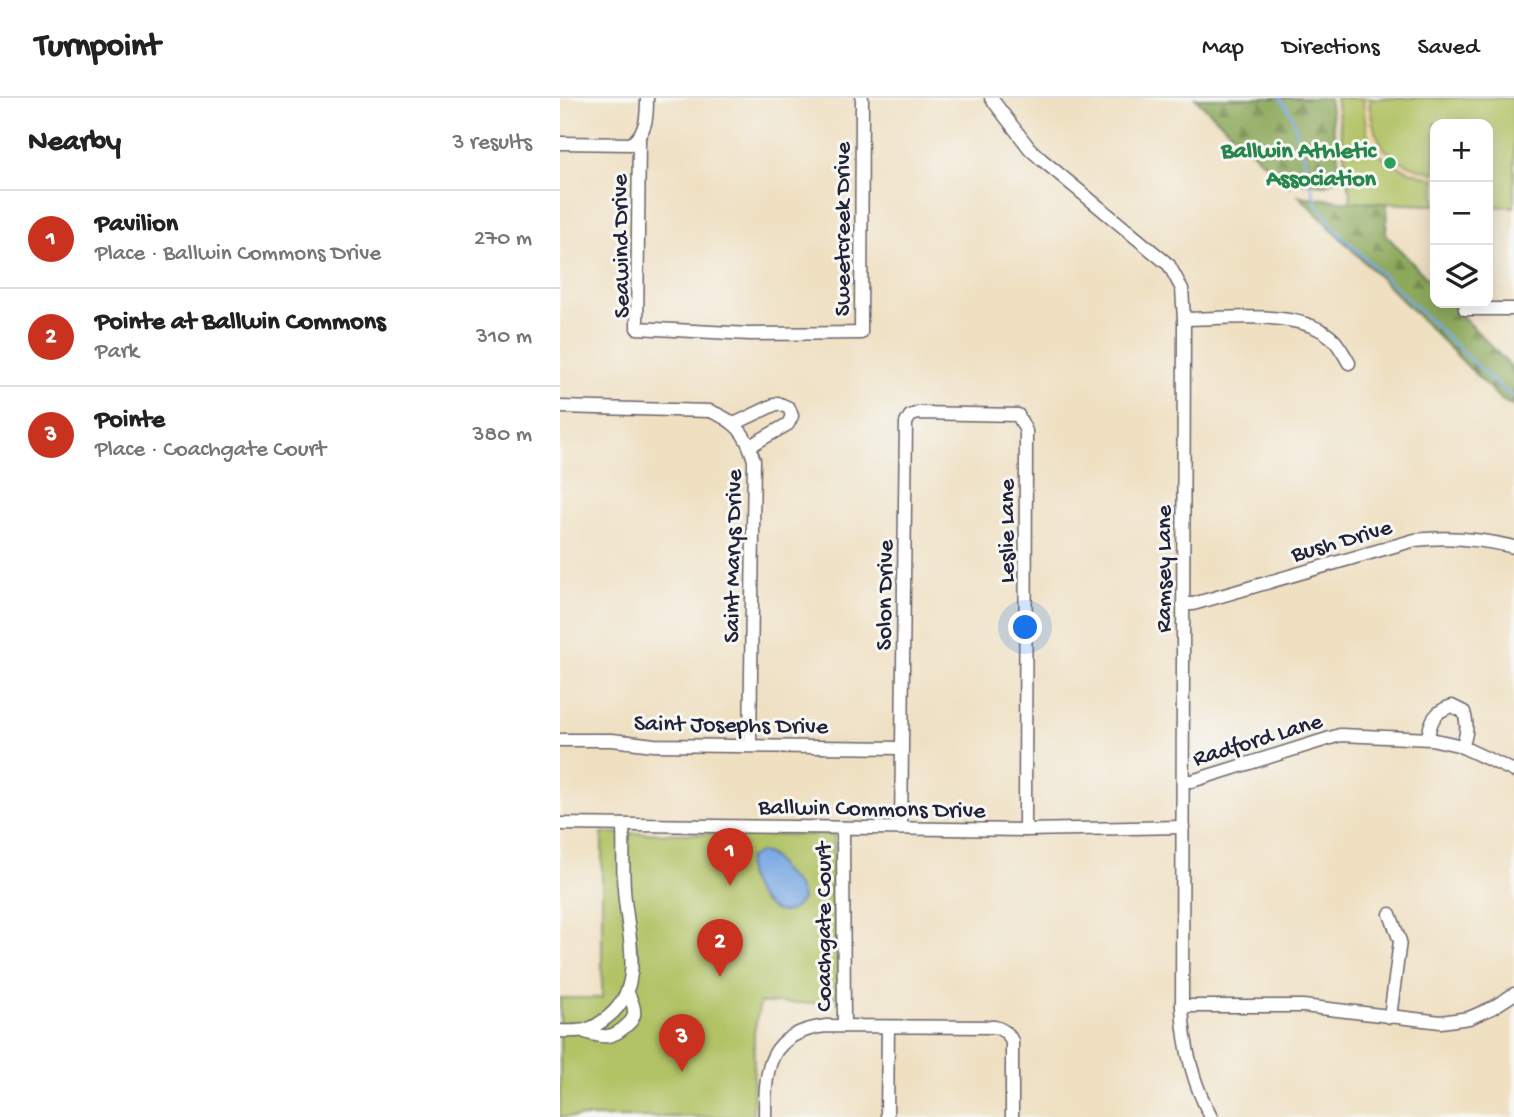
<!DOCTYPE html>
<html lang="en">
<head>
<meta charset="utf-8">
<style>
  :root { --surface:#fff; --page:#f6f6f6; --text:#222; --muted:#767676; --line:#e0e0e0; --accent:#c8321e }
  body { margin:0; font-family:"Gochi Hand",sans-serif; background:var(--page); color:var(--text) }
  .controls { position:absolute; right:21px; top:21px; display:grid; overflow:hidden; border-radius:14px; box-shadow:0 4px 18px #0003 }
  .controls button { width:63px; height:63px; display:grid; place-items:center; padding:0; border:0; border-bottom:2px solid var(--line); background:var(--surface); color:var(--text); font:35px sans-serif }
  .you { position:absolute; left:466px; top:530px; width:24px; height:24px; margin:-18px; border:5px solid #fff; border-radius:50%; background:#1a73e8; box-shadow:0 0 0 10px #1a73e833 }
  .badge { display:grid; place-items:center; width:46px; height:46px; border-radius:50%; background:var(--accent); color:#fff; font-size:23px; font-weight:700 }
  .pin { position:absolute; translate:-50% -58px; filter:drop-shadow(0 2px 4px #0008) }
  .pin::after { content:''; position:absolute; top:37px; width:24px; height:21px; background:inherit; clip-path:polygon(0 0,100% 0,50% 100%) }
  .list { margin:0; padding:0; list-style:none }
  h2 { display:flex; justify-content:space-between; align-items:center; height:91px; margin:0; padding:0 28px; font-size:30px }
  h2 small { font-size:23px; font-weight:400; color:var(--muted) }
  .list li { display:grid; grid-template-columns:46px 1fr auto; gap:21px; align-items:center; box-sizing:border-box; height:98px; padding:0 28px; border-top:2px solid var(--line) }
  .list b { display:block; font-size:26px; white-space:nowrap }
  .list p { margin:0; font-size:23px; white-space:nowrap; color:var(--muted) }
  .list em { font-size:23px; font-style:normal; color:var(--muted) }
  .icon { flex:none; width:38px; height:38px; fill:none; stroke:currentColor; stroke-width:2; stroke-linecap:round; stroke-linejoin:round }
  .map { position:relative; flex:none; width:954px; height:1019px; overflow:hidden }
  header { display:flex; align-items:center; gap:42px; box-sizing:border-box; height:98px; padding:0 35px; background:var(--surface); border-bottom:2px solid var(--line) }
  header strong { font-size:33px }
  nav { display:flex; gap:38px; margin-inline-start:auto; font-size:24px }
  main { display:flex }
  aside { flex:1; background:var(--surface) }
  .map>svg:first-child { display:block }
  .green { fill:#b2c366; stroke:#6a7250; stroke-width:2 }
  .forest { fill:url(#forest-firs); stroke:#58664b; stroke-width:2 }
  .sand { fill:url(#sand-dots); stroke:#887e6c; stroke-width:2 }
  .water { fill:#79a8e3; stroke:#4e658f; stroke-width:2 }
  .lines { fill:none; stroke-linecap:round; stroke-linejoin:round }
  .stream { stroke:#79a8e3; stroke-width:2.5 }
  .minor-casing { stroke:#6a646a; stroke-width:15 }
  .minor { stroke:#fff; stroke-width:12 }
  .leisure-dot { fill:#2e9e5b; stroke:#f6f6f2; stroke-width:2.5 }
  .labels { text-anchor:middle; stroke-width:6; stroke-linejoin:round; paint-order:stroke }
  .leisure-label { font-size:24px; font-weight:bold; fill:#27864d; stroke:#f6f6f2; text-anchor:end }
  .street-label { font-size:24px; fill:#22223b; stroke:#f6f6f2 }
</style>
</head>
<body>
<header>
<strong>Turnpoint</strong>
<nav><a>Map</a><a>Directions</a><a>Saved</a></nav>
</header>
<main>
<aside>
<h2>Nearby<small>3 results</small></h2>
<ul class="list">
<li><span class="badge">1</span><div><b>Pavilion</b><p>Place · Ballwin Commons Drive</p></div><em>270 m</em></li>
<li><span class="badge">2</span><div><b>Pointe at Ballwin Commons</b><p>Park</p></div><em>310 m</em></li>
<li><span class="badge">3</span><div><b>Pointe</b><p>Place · Coachgate Court</p></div><em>380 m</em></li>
</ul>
</aside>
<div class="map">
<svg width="954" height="1019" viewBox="0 0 954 1019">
  <defs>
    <pattern id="forest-firs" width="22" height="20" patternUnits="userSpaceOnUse" patternTransform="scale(1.75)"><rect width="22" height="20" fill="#8da95b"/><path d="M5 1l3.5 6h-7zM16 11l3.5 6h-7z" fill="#73894c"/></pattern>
    <pattern id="sand-dots" width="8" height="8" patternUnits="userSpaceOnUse" patternTransform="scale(1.75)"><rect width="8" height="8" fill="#eeda9e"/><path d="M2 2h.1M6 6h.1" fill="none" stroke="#ccbb89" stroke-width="1.8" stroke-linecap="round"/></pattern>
  </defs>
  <rect width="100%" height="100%" fill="#f6f6f2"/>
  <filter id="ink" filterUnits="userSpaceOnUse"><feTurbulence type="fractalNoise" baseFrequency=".0143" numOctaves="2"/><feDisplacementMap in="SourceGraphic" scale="14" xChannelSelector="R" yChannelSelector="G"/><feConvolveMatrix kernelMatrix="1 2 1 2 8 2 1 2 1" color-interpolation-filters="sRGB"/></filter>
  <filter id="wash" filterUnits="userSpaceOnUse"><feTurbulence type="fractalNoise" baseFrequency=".00686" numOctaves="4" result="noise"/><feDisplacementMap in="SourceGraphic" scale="28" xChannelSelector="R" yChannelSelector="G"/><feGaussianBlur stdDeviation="1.57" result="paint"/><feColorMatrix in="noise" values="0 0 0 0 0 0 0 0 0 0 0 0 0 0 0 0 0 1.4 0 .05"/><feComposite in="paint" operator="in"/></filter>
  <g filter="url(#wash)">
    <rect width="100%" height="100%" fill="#efe0c2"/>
    <!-- green -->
    <g class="green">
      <path d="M 776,0 L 954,0 L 954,109 L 928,108 L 928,26 L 875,26 L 875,107 L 791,104 Z"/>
      <path d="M 42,735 L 274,737 L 279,897 L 264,905 L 200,905 L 194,934 L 193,1019 L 0,1019 L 0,900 L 42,900 Z"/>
    </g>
    <!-- forest -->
    <g class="forest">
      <path d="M 635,0 L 769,0 L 781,79 L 765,87 L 735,84 L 728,88 Z"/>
      <path d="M 739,98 L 791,104 L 827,105 L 826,137 L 875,189 L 875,205 L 890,205 L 954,272 L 954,309 L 940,301 Z"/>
    </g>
    <!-- sand -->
    <path class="sand" d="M 803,0 L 809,0 C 813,49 828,64 875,75 L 875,81 C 857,77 823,65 813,49 C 805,36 804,15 803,0 Z"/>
    <!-- water -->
    <path class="water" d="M 199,754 C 214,755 215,764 224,774 C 233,784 240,787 242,801 C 221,838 179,788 189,760 Z"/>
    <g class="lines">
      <!-- stream -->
      <path class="stream" d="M 720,0 L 732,17 L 756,105 L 780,136 L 940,290 L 954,299"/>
    </g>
  </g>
  <g filter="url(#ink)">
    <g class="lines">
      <defs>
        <g id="minor">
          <path d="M 431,0 L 470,51 L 481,61 L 609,167 L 622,191 L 624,221 L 622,908 C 624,948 632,984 651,1019"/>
          <path d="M 79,40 L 77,230 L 190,236 L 301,235 L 302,0"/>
          <path d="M 0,45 L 71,46 C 87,33 87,19 87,0"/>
          <path d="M 905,211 L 954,211"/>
          <path d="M 624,221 C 666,221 743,210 774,242 C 780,249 785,258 789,265"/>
          <path d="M 0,309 L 150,313 C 176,323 186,335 194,362 L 190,647"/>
          <path d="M 174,326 L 218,305 L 229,310 L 232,318 L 228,326 L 190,348"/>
          <path d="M 623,506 L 633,506 L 855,442 C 889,438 921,441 954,449"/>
          <path d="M 868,640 C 870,623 875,613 892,608 L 904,614 C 908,627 907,636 902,649"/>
          <path d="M 0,642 L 52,642 L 94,647 L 341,650"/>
          <path d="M 623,683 L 632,683 L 780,637 L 871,641 L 898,647 L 954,673"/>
          <path d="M 0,726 L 465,732 L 623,729"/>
          <path d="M 341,729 L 346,325 L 350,318 L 358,315 L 458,317 L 466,333 L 465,732"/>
          <path d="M 283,730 L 284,928"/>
          <path d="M 830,816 L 840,843 L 830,919"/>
          <path d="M 622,908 L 743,908 L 881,924 L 909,920 L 932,910 L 954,896"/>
          <path d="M 0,933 C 23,934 31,933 49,918 C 84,889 69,842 65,802 C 62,778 64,752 63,727"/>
          <path d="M 25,934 C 43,940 53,941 67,927 C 72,923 75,918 74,912 C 74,907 70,900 68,895"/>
          <path d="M 205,1019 C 205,969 208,935 266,928 L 435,929 C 444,932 448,935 452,943 L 452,1019"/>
          <path d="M 327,1019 L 328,929"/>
        </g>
      </defs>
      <!-- minor casing -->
      <use href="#minor" class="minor-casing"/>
      <!-- minor -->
      <use href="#minor" class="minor"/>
    </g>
  </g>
  <!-- markers -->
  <circle class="leisure-dot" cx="830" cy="65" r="7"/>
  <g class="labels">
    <!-- leisure labels -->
    <g class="leisure-label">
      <text x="816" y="59">Ballwin Athletic<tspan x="816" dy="28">Association</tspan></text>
    </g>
    <!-- street labels -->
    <g class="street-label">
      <text transform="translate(281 131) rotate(-90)" y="8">Sweetcreek Drive</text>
      <text transform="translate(59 148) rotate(-91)" y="8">Seawind Drive</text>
      <text transform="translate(445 433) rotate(-90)" y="8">Leslie Lane</text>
      <text transform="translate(781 441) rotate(-16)" y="8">Bush Drive</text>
      <text transform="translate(171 458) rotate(-89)" y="8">Saint Marys Drive</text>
      <text transform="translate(602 471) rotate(-90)" y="8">Ramsey Lane</text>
      <text transform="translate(323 497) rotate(-89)" y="8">Solon Drive</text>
      <text transform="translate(171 625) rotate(1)" y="8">Saint Josephs Drive</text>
      <text transform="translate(697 640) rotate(-17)" y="8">Radford Lane</text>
      <text transform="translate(312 709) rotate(1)" y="8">Ballwin Commons Drive</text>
      <text transform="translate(262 829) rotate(-90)" y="8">Coachgate Court</text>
    </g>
  </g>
</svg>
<div class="controls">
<button>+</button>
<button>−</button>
<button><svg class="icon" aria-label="layers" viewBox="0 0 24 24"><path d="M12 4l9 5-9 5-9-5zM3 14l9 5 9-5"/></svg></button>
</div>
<div class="you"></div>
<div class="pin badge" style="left:170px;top:788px">1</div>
<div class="pin badge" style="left:160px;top:879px">2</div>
<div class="pin badge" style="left:122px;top:974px">3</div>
</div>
</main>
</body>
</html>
